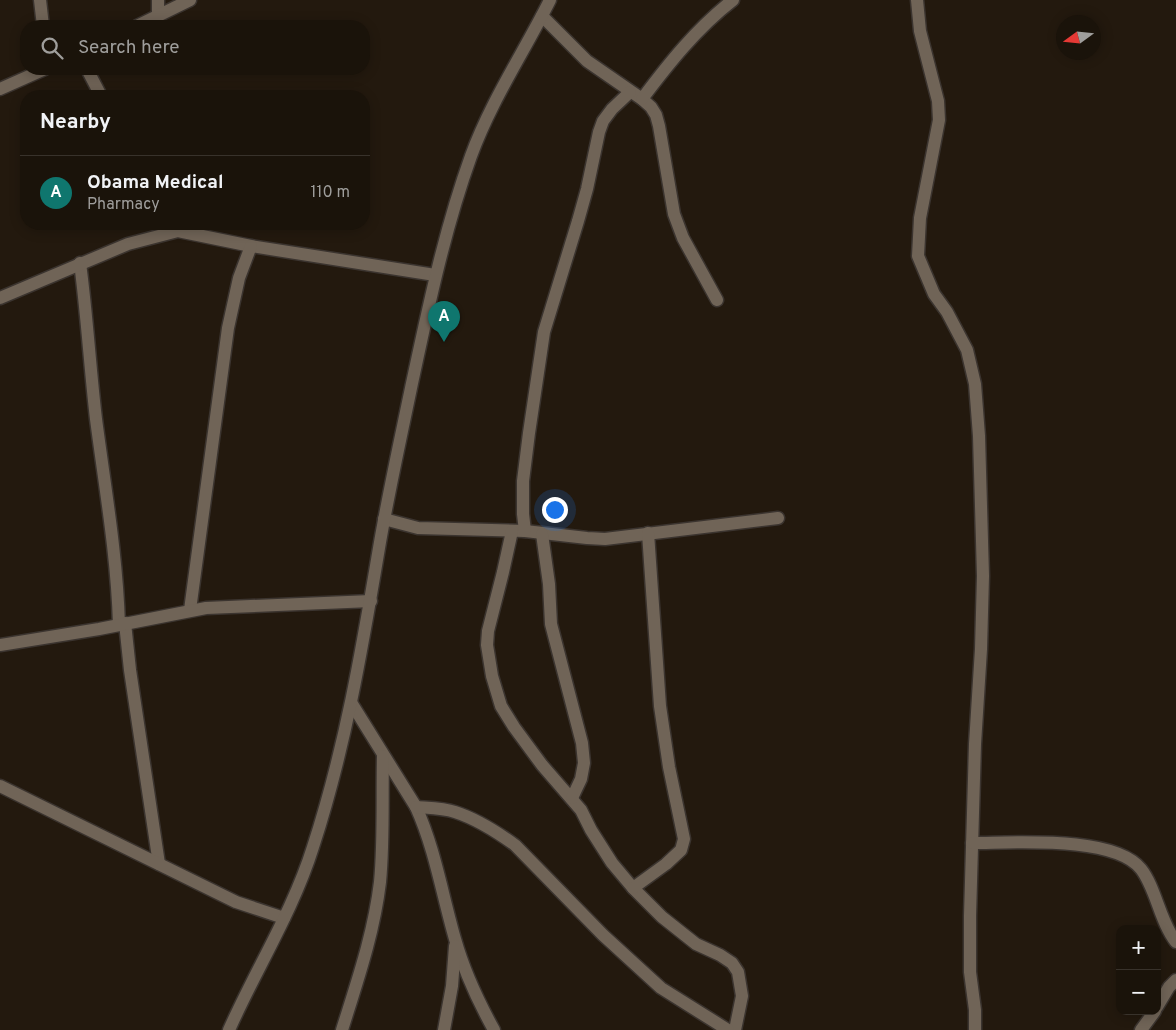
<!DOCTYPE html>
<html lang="en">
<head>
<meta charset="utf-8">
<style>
  :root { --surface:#1a130a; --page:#272018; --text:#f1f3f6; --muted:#9f9e9c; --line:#38322b; --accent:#0f766e }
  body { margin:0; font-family:Overpass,sans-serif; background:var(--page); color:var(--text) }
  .controls { position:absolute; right:15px; bottom:15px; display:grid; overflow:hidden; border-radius:10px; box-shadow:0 2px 12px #0003 }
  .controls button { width:45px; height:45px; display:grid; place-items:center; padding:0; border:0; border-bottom:1px solid var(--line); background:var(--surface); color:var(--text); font:25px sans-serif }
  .compass { position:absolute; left:1056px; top:15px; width:45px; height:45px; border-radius:50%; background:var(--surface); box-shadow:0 2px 12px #0003; rotate:255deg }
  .you { position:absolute; left:554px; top:509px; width:18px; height:18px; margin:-12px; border:4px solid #fff; border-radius:50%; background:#1a73e8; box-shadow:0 0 0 8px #1a73e833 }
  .badge { display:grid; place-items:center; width:32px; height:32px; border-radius:50%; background:var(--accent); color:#fff; font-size:16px; font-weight:700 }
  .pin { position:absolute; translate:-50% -41px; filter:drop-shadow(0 1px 2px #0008) }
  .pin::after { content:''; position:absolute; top:26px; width:18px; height:15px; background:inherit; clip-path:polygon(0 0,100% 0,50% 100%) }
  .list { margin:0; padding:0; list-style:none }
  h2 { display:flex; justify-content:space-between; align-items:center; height:65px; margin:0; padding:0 20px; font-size:21px }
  h2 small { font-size:16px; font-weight:400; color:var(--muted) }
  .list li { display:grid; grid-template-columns:32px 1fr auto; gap:15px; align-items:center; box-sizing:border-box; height:75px; padding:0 20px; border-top:1px solid var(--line) }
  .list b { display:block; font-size:19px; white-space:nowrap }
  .list p { margin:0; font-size:16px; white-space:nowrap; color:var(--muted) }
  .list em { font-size:16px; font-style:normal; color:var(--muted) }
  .icon { flex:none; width:28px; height:28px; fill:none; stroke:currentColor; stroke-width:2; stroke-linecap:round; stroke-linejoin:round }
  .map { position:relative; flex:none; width:1176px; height:1030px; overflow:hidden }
  .search { position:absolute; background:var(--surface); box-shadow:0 2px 12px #0003; left:20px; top:20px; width:350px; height:55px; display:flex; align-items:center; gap:12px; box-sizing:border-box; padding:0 18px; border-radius:20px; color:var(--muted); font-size:19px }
  .panel { position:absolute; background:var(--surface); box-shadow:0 2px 12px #0003; left:20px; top:90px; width:350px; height:140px; border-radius:20px }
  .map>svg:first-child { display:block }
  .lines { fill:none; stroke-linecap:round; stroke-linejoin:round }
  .minor-casing { stroke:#3b342f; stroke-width:15 }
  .minor { stroke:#706457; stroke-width:12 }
</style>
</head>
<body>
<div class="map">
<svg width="1176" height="1030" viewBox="0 0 1176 1030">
  <rect width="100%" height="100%" fill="#23190e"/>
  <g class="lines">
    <defs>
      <g id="minor">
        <path d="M 40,0 L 43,26"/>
        <path d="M 158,0 L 158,15"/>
        <path d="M 917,0 L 920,31 L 938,101 L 939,120 L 920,218 L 918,256 L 934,294 L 947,312 L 967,350 L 975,384 L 979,436 L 983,576 L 981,649 L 975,744 L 970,916 L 970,972 L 975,1010 L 975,1030"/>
        <path d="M 542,16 L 587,61 L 642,99 L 651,107 L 656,115 L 659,126 L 674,214 L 683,238 L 717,300"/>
        <path d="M 137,26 L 190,0"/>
        <path d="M 87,69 L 101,96"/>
        <path d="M 0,89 L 45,69"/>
        <path d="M 642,99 C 669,63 697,28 733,0"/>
        <path d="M 80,263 C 87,315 90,368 96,419 C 105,488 117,555 119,625"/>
        <path d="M 0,298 L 128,244 L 178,231 L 251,246 L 435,275"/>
        <path d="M 384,519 L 418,528 L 525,531 L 587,538 L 605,539 L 778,518"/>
        <path d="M 512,531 L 503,572 L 488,631 L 487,645 L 492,676 L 501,706 L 514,727 L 542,765 L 581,810 L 591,830 L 612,863 L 633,888 L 662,917 L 696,944 L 720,955 L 732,963 L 738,972 L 742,996 L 735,1030"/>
        <path d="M 525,531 L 523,514 L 523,481 L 529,433 L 544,332 L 578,221 L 587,189 L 599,132 L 603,121 L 612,109 L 630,92"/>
        <path d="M 542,534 L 549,584 L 551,624 L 582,743 L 584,763 L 581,779 L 572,798"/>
        <path d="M 190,610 L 228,328 L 239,278 L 251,246"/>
        <path d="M 125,623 L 130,670 L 159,864"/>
        <path d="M 0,645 L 99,629 L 206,608 L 371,601"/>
        <path d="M 352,704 L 416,807 C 435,849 442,894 455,939 C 464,971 478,1001 494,1030"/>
        <path d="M 0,786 L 236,902 L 284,918"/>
        <path d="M 416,807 C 428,808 443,808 455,812 C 477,819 497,832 515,845 L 603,935 L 661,988 L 728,1030"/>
        <path d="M 972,843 C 1013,843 1114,835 1141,869 C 1156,888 1160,922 1176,942"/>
        <path d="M 633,888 L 666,864 L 681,850 L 684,839 L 669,767 L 660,706 L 648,533"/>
        <path d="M 1157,1007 L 1169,987 L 1176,980"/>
        <path d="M 229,1030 C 256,969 293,911 313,847 C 345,749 362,649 379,548 C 388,495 400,441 411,388 C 428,309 444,231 471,156 C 491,101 524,52 550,0"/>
        <path d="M 342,1030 C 357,982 374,933 380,882 C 384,841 382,798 383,756"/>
        <path d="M 444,1030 L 452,986 L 455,946"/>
        <path d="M 1141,1030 L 1155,1011"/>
      </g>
    </defs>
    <!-- minor casing -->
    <use href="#minor" class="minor-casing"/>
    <!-- minor -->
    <use href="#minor" class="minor"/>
  </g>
</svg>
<div class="controls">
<button>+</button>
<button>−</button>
</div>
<svg class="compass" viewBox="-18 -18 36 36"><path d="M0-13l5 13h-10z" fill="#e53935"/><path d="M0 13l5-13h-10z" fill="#9f9e9c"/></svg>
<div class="you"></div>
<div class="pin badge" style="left:444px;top:342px">A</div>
<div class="search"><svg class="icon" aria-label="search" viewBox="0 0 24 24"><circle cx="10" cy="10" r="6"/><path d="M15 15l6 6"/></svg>Search here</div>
<section class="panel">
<h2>Nearby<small></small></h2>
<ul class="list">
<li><span class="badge">A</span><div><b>Obama Medical</b><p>Pharmacy</p></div><em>110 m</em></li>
</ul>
</section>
</div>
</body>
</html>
